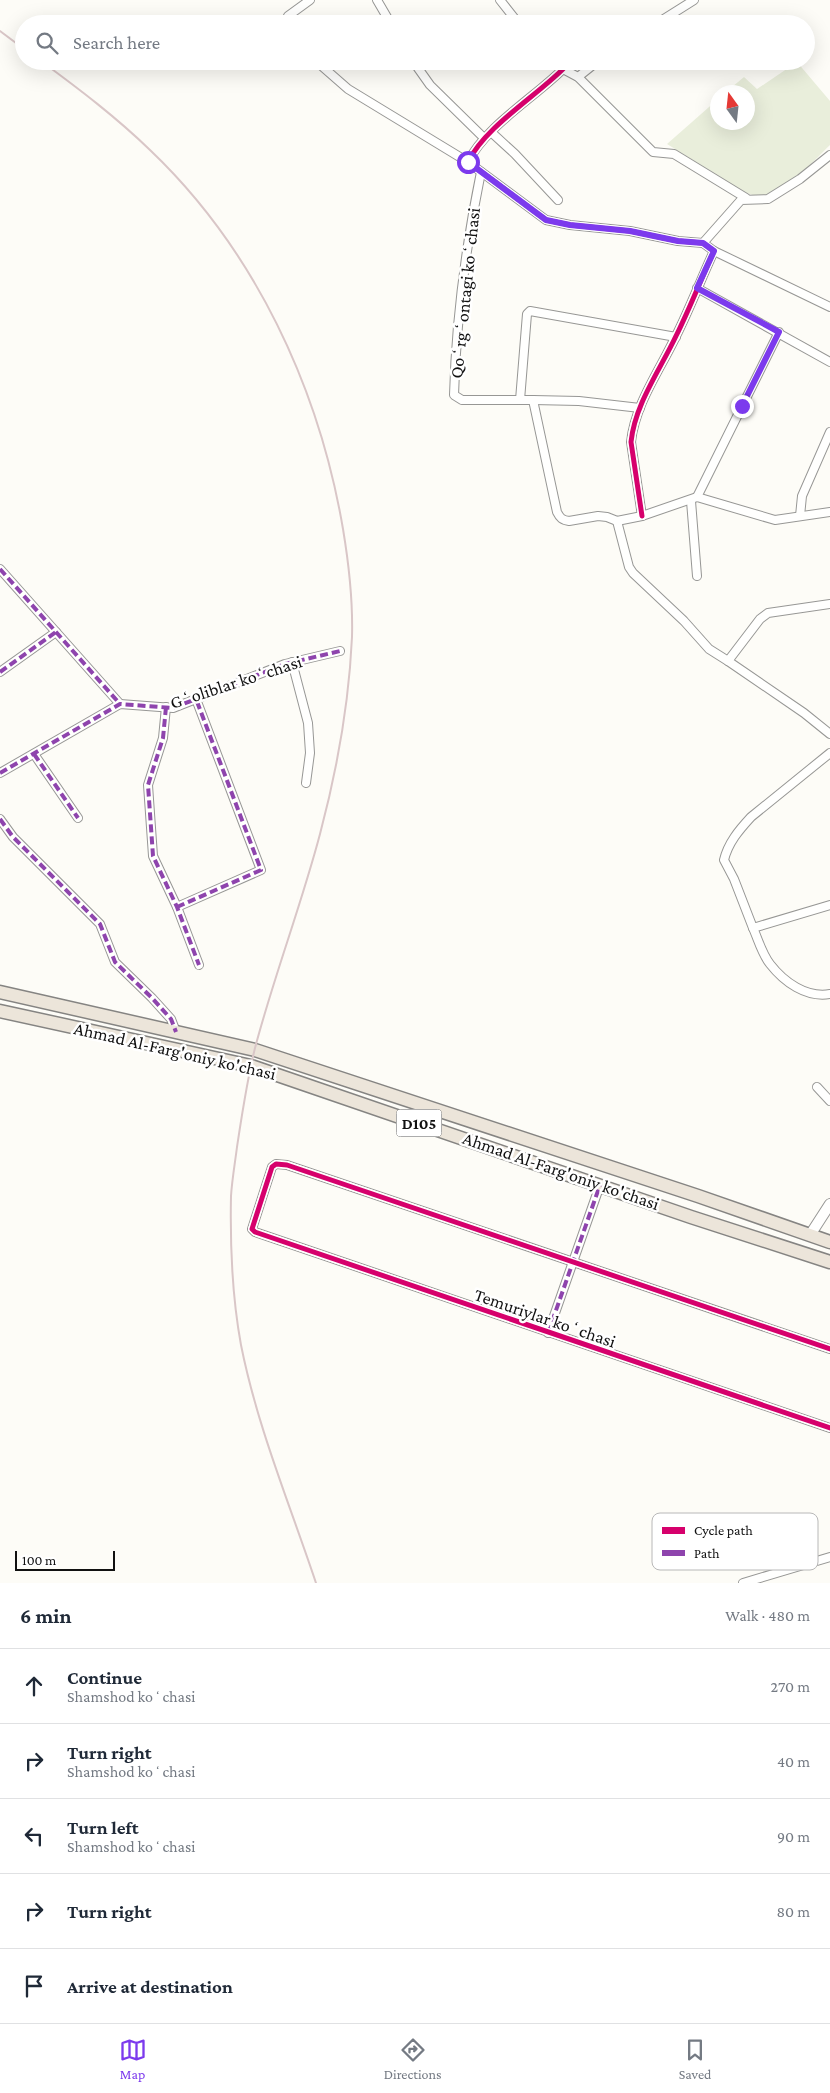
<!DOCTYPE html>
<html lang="en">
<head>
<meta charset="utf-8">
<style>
  :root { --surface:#fff; --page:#f6f6f7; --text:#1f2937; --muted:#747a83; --line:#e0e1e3; --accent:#7c3aed }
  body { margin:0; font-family:"Crimson Pro",serif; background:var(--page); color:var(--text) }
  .compass { position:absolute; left:710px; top:85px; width:45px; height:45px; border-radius:50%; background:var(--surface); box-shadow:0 5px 20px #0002; rotate:345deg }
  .scale { position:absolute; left:15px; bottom:12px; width:100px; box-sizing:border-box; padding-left:5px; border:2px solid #111; border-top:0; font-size:14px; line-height:18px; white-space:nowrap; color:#111; -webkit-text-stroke:4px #fff; paint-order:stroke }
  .stop { position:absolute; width:15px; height:15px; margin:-11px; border:4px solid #7c3aed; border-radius:50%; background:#fff }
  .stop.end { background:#7c3aed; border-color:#fff; box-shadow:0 1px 5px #0008 }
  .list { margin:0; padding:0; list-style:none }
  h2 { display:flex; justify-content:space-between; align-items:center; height:65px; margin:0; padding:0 20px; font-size:21px }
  h2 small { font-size:16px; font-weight:400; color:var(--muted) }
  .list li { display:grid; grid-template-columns:32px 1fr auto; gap:15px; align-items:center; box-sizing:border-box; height:75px; padding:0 20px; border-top:1px solid var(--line) }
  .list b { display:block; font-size:19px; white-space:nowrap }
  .list p { margin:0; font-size:16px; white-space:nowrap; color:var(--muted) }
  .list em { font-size:16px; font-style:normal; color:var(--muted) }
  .icon { flex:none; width:28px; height:28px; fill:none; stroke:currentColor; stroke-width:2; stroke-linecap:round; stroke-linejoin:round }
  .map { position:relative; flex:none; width:830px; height:1583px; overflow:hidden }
  .search { position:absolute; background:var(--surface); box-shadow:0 5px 20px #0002; left:15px; right:15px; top:15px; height:55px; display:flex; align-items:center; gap:12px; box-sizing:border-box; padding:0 18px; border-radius:28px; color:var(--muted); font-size:19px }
  .sheet { height:440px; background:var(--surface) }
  nav { display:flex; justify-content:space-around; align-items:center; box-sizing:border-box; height:70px; border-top:1px solid var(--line); background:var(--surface); font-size:14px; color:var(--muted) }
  nav a { display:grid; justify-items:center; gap:2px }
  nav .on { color:var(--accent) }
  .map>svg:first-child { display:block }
  .cemetery { fill:#e9eedb }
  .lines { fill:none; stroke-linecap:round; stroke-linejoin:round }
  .minor-casing { stroke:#979795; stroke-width:10 }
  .tertiary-casing { stroke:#979795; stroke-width:12 }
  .trunk-casing { stroke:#858482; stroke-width:15 }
  .minor { stroke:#fffffe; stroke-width:8 }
  .tertiary { stroke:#fffffe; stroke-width:10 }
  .trunk { stroke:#ece5da; stroke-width:12 }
  .rail { stroke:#d9c6c7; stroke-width:2 }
  .quiet { stroke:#8e44ad; stroke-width:4; stroke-dasharray:8 4; stroke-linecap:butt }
  .cycleway-casing { stroke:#fff; stroke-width:8 }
  .cycleway { stroke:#d6006c; stroke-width:5 }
  .route { stroke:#7c3aed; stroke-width:6 }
  .labels { text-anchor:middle; stroke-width:5; stroke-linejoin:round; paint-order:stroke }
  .shield { fill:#fff; stroke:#585858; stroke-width:1 }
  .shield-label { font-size:16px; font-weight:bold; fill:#111 }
  .street-label { font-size:18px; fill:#111; stroke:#fff }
  .key { fill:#fff; stroke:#b8b8b8; stroke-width:1 }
  .key-label { font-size:14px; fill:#111 }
</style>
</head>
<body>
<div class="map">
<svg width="830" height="1583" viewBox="0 0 830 1583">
  <rect width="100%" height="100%" fill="#fdfcf7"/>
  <!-- cemetery -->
  <path class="cemetery" d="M 797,62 L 830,101 L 830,145 C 812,162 793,186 769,195 C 761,198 753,195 746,193 L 667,144 L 717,100 L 718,122 L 748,122 L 748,92 L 726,92 L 744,77 L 757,89 Z"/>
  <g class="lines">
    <defs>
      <g id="minor">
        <path d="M 377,0 L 391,24"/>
        <path d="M 500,0 L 519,24"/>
        <path d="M 285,24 L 288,16 L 310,0"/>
        <path d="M 656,24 L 694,0"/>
        <path d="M 316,61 L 348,89 L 468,162"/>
        <path d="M 413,61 L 430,85 L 484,138"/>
        <path d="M 555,61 L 563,69 L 578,77 L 653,152 L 674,154 L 746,198"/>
        <path d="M 563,69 C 535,97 485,127 468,162 L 546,220 L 570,225 L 630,231 L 678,241 L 703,243 L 714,251 C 701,279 690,308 676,336 C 660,370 635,404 631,442 L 642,516"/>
        <path d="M 578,77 L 598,61"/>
        <path d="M 491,132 L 515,154 L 558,200"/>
        <path d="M 481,172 C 466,245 456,319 454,395 L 462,400 L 533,400 L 557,512 C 560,518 562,520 569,521 L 598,516 L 607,517 L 617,521"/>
        <path d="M 703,243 L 741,200 L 768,199 L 800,179 L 830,155"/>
        <path d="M 714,251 L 830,307"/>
        <path d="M 697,288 L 830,362"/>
        <path d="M 520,400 L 527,314 L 530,311 L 676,337"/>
        <path d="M 533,400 L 579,401 L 640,408"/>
        <path d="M 697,497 L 779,332"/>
        <path d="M 691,501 L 697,576"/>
        <path d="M 800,516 L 802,496 L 830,432"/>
        <path d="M 617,521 L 642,516 L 697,497 L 775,520 L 830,512"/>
        <path d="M 617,521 L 629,567 L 633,573 L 684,621 L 709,649 L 728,661"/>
        <path d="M 0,569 L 120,704"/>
        <path d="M 830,604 L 768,613 L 760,619 L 728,661 L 804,713 L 830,734"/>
        <path d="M 292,662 L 308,723 L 310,753 L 306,783"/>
        <path d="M 0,672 L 56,632"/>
        <path d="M 166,707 L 163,738 L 148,785 L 153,856 L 177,907 L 199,965"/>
        <path d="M 830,753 L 751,817 C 739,830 728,843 724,860 L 734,879 L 753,928 L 830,905"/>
        <path d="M 34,754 L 78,818"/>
        <path d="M 0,773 L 120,704 L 173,708 L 285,664 L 340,651"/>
        <path d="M 0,819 L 13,837 L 100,924 L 115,962 L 152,998 L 171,1019 L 176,1032"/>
        <path d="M 177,907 L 261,870 L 196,699"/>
        <path d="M 753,928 C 758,939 762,954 770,964 C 784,982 806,998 830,994"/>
        <path d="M 817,1087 L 830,1101"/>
        <path d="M 548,1333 L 600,1185"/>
        <path d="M 830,1349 L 287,1165 L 276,1164 L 272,1167 L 252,1229 L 255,1232 L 830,1428"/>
        <path d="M 743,1583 L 830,1557"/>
      </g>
      <path id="tertiary" d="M 810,1235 L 830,1204"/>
      <g id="trunk">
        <path d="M 0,992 L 255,1050 L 698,1196 L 830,1242"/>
        <path d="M 0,1011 L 251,1066 L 691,1217 L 830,1262"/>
      </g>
    </defs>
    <!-- minor casing -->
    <use href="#minor" class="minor-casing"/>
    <!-- tertiary casing -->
    <use href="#tertiary" class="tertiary-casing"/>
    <!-- trunk casing -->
    <use href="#trunk" class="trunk-casing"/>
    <!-- minor -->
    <use href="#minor" class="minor"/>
    <!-- tertiary -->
    <use href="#tertiary" class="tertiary"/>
    <!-- trunk -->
    <use href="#trunk" class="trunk"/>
    <!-- rail -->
    <g class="rail">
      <path d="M 0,31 L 24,49"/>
      <path d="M 41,61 C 79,89 116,117 150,150 C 255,250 319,388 343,529 C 349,565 353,601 352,637 C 349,703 337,770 320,834 C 301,906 274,976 255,1048 C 247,1080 242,1114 237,1147 C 235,1163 232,1180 231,1196 C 230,1246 232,1296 241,1345 C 257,1426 290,1505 316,1583"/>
    </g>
    <!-- quiet -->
    <g class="quiet">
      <path d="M 0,569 L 120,704"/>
      <path d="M 0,672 L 56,632"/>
      <path d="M 166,707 L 163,738 L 148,785 L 153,856 L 177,907 L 199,965"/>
      <path d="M 34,754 L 78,818"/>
      <path d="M 0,773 L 120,704 L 173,708 L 285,664 L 340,651"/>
      <path d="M 0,819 L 13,837 L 100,924 L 115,962 L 152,998 L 171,1019 L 176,1032"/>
      <path d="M 177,907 L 261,870 L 196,699"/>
      <path d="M 548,1333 L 600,1185"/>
    </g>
    <defs>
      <g id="cycleway">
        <path d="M 563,69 C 535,97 485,127 468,162 L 546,220 L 570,225 L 630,231 L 678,241 L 703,243 L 714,251 C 701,279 690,308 676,336 C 660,370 635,404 631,442 L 642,516"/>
        <path d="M 830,1349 L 287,1165 L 276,1164 L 272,1167 L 252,1229 L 255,1232 L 830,1428"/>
      </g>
    </defs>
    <!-- cycleway casing -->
    <use href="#cycleway" class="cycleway-casing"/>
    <!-- cycleway -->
    <use href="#cycleway" class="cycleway"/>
  </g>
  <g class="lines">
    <!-- route -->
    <path class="route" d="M 468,162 L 546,220 L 570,225 L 630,231 L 678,241 L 703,243 L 714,251 L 697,288 L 779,332 L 742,406"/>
  </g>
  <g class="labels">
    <!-- shield labels -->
    <rect class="shield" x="396.5" y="1109.5" width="45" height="27" rx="4"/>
    <g class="shield-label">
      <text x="419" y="1129">D105</text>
    </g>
    <!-- street labels -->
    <g class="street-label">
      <text transform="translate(465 293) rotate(-84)" y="6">Qoʻrgʻontagi koʻchasi</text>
      <text transform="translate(236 682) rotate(-18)" y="6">Gʻoliblar koʻchasi</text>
      <text transform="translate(175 1051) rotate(13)" y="6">Ahmad Al-Farg'oniy ko'chasi</text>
      <text transform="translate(561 1171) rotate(19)" y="6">Ahmad Al-Farg'oniy ko'chasi</text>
      <text transform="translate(545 1318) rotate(19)" y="6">Temuriylar koʻchasi</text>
    </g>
  </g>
  <!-- legend -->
  <rect x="652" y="1513" width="166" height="57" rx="8" class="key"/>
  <rect x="662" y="1527" width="23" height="7" fill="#d6006c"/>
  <rect x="662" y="1550" width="23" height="6" fill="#8e44ad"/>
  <g class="key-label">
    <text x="694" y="1535">Cycle path</text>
    <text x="694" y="1558">Path</text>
  </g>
</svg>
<svg class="compass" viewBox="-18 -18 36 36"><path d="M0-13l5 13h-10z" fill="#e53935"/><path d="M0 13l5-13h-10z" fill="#747a83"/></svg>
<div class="scale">100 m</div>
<div class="stop" style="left:468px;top:162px"></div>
<div class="stop end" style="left:742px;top:406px"></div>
<div class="search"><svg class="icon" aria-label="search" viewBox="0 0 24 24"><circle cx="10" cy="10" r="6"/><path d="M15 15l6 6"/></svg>Search here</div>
</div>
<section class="sheet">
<h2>6 min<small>Walk · 480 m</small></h2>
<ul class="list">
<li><svg class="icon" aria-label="ahead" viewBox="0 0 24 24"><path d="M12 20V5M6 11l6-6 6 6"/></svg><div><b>Continue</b><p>Shamshod koʻchasi</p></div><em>270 m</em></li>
<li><svg class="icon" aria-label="right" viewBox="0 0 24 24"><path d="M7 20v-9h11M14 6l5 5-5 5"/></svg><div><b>Turn right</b><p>Shamshod koʻchasi</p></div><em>40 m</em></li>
<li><svg class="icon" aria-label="left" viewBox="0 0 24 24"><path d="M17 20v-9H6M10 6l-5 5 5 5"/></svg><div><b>Turn left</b><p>Shamshod koʻchasi</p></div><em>90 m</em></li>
<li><svg class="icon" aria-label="right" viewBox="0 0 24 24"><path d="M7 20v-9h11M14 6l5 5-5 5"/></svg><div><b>Turn right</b></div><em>80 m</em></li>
<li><svg class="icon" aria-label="arrive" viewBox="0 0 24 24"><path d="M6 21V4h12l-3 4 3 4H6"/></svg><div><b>Arrive at destination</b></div></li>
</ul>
</section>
<nav>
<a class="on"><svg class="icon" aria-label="map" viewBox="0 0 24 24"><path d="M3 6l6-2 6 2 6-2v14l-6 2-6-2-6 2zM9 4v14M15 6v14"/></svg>Map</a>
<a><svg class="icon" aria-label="directions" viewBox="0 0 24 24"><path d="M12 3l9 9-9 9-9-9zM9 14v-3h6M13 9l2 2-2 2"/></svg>Directions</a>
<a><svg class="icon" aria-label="saved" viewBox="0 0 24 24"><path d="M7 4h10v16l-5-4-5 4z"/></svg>Saved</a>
</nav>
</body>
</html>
